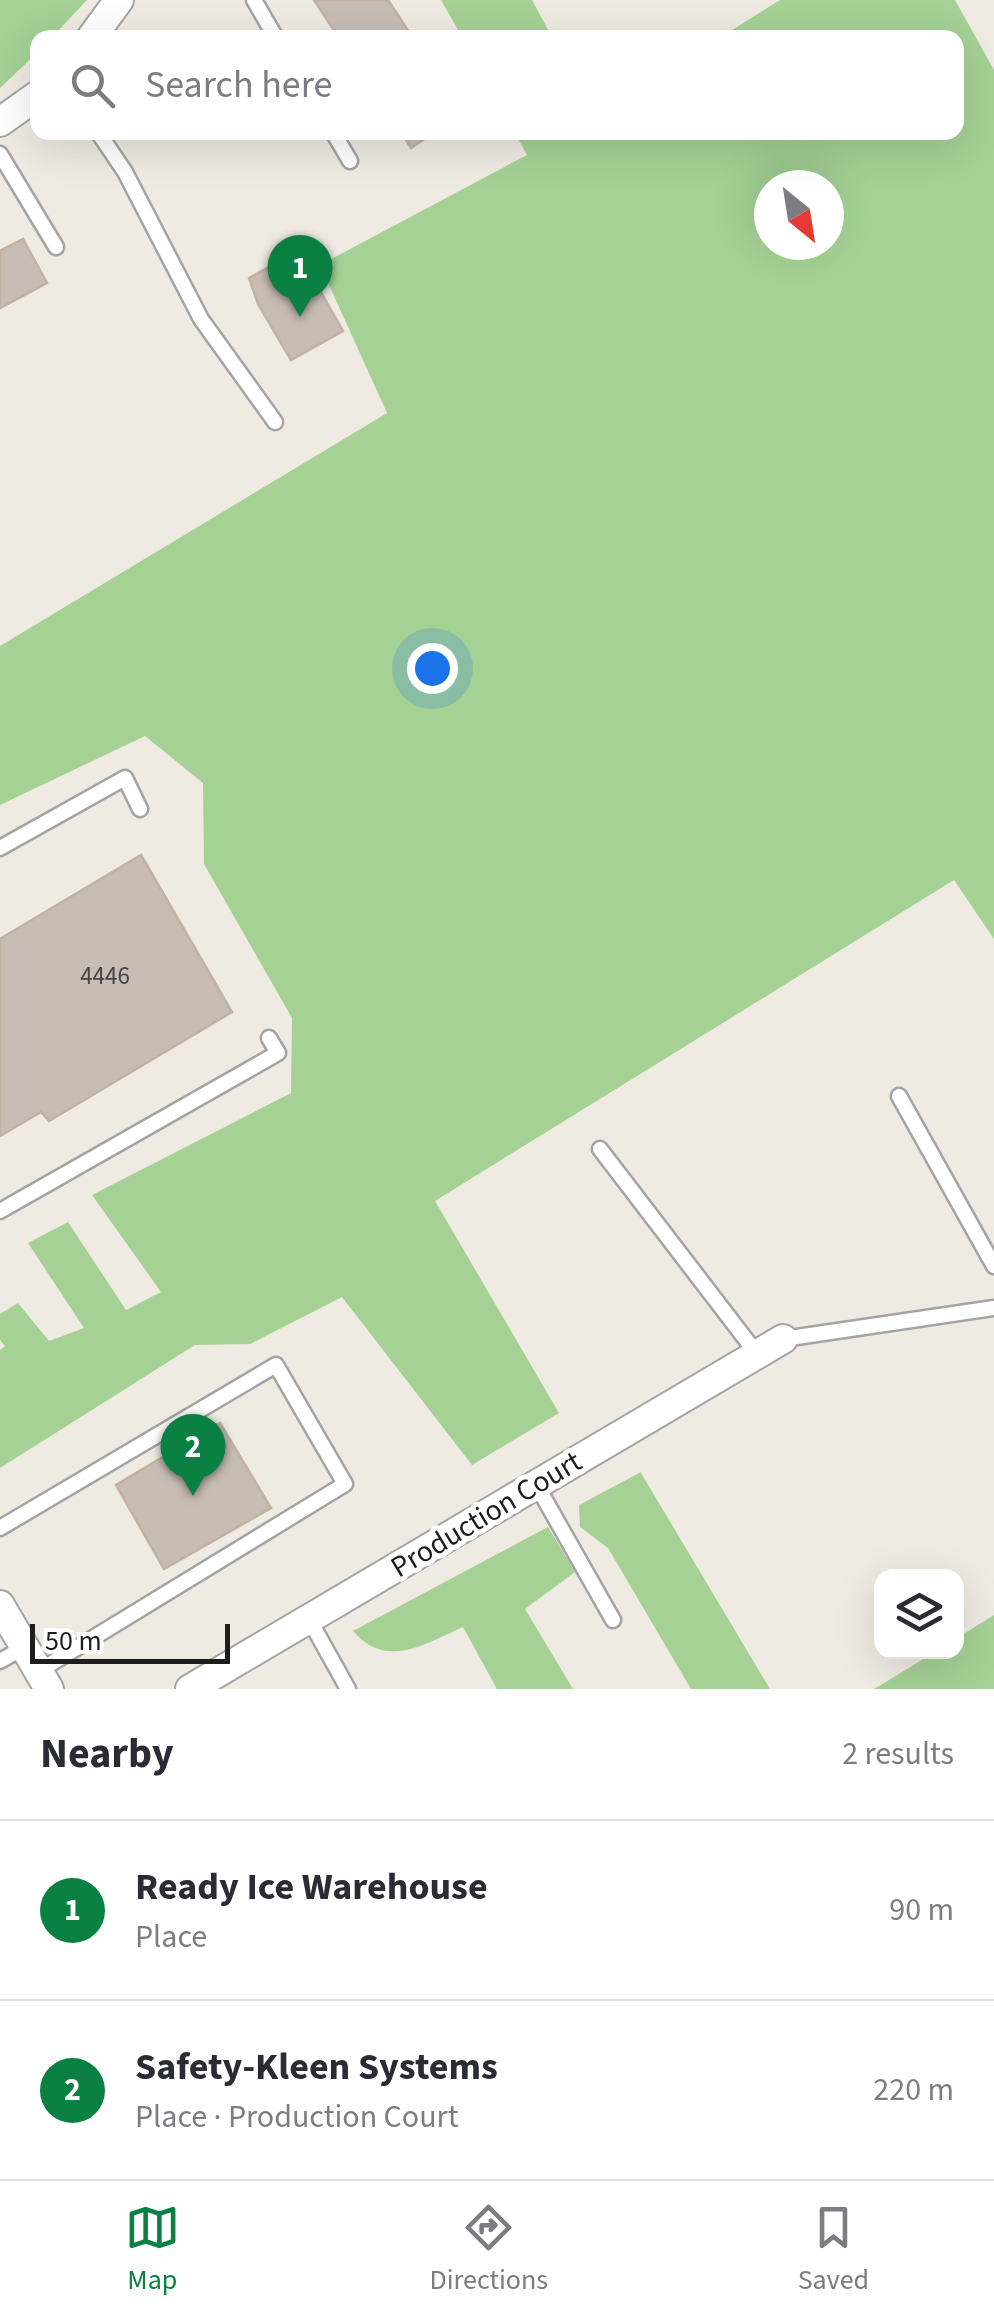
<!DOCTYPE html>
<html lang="en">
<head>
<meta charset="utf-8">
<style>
  :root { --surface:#fff; --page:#f7f7f7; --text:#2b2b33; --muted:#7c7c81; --line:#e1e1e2; --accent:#0b8043 }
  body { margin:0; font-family:"Source Sans 3",sans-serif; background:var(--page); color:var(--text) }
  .controls { position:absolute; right:30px; bottom:30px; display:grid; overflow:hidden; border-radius:20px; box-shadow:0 10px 40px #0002 }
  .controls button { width:90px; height:90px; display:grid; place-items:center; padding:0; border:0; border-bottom:2px solid var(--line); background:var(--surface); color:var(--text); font:50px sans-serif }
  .compass { position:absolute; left:754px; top:170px; width:90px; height:90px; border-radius:50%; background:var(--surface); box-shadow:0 10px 40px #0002; rotate:150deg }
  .scale { position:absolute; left:30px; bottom:25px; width:200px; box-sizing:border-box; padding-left:10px; border:5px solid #1d1d1d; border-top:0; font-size:28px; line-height:35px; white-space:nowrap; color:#1d1d1d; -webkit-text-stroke:8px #fff; paint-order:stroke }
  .you { position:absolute; left:432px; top:668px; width:35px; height:35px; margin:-25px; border:8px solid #fff; border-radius:50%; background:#1a73e8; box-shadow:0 0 0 15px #1a73e833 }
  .badge { display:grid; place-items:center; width:65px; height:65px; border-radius:50%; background:var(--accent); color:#fff; font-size:32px; font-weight:700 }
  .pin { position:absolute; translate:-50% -82px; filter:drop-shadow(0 2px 5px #0008) }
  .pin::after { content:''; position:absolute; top:52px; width:35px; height:30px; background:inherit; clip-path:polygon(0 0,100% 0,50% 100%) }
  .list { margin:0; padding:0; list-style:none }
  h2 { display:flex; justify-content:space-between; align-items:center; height:130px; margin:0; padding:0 40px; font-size:42px }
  h2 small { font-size:32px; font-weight:400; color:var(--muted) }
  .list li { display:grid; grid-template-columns:65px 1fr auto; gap:30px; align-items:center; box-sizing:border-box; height:180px; padding:0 40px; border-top:2px solid var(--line) }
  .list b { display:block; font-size:38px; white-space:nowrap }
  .list p { margin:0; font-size:32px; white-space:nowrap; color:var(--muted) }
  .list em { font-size:32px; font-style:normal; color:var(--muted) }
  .icon { flex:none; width:55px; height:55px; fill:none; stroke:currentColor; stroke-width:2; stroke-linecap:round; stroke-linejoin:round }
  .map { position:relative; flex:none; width:994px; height:1689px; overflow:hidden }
  .search { position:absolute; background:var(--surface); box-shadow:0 10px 40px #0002; left:30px; right:30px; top:30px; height:110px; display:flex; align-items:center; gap:25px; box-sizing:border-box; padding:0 35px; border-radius:20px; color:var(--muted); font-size:38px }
  .sheet { height:490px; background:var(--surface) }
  nav { display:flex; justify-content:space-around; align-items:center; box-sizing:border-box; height:140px; border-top:2px solid var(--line); background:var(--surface); font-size:28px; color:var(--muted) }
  nav a { display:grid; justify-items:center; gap:5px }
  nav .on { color:var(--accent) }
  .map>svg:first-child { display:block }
  .forest { fill:#a5d195; fill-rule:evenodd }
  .building { fill:#c7bdb5; stroke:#c1b2a4; stroke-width:2.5 }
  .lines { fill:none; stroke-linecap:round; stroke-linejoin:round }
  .service-casing { stroke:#a4a4a4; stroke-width:19 }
  .minor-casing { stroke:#a4a4a4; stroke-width:32 }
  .service { stroke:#fff; stroke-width:14 }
  .minor { stroke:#fff; stroke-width:28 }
  .labels { text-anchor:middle; stroke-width:10; stroke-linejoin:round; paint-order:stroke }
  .number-label { font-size:25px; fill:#484543 }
  .street-label { font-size:30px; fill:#1d1d1d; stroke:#fff }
</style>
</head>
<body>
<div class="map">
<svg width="994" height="1689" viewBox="0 0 994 1689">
  <rect width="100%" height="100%" fill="#efebe2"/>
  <!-- forest -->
  <g class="forest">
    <path d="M 0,0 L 87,0 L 52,37 L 38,38 L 37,53 L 0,88 Z"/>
    <path d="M 441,0 L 532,0 L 552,37 L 462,37 Z"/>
    <path d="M 780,0 L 955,0 L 994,70 L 994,939 L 954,880 L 435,1201 L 559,1413 L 472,1465 L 342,1297 L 250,1344 L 195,1345 L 0,1468 L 0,1350 L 5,1346 L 0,1340 L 0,1314 L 18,1303 L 49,1341 L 84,1328 L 28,1243 L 68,1222 L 126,1310 L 161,1292 L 92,1195 L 291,1093 L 292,1018 L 204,864 L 203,783 L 145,736 L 0,805 L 0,646 L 387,413 L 320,265 L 527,155 L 515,133 L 956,132 L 956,38 L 721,37 ZM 769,185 L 829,185 L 829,245 L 769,245 Z"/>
    <path d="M 641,1472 L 641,1473 L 770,1689 L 691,1689 L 608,1548 L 580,1527 L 579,1505 Z"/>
    <path d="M 548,1527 L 575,1572 L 525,1609 L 573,1689 L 497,1689 L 463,1627 C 425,1644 386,1670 353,1631 Z"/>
    <path d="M 994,1615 L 994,1689 L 874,1689 L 935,1652 L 956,1652 L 957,1638 Z"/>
  </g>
  <!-- building -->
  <g class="building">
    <path d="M 314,0 L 388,0 L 413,38 L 339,38 Z"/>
    <path d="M 401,132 L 435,132 L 411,148 Z"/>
    <path d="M 23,239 L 47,283 L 0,308 L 0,251 Z"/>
    <path d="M 273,265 L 283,287 L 310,273 L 343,331 L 291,360 L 258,304 L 249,278 Z"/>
    <path d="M 141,855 L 232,1012 L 49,1121 L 41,1112 L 0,1136 L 0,939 Z"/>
    <path d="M 220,1423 L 271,1508 L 164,1569 L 116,1485 Z"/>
  </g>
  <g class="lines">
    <defs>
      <g id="service">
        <path d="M 254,0 L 276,38"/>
        <path d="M 98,132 L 125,172 L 201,319 L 275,422"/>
        <path d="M 333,132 L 350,161"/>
        <path d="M 0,154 L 56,247"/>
        <path d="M 0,848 L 125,778 L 140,809"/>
        <path d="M 899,1096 L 994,1266"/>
        <path d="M 600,1149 L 757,1354"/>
        <path d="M 0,1211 L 278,1053 L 269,1038"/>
        <path d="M 783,1339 L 994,1308"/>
        <path d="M 536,1484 L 613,1620"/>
        <path d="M 0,1528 L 276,1365 L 345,1484 L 39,1671"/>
        <path d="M 309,1619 L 348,1689"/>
        <path d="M 0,1661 L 25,1647"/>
      </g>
      <g id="minor">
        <path d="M 91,38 L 119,0"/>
        <path d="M 0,122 L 38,95"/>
        <path d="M 0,1605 L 49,1689"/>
        <path d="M 190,1689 L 783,1339"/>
      </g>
    </defs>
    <!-- service casing -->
    <use href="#service" class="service-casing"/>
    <!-- minor casing -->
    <use href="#minor" class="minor-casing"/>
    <!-- service -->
    <use href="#service" class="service"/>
    <!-- minor -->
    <use href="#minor" class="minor"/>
  </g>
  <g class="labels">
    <!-- number labels -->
    <g class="number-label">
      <text x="105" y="984">4446</text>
    </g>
    <!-- street labels -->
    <g class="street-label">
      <text transform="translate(486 1514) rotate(-31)" y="10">Production Court</text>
    </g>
  </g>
</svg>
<div class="controls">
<button><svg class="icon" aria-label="layers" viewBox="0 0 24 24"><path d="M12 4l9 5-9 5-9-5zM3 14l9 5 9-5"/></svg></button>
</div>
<svg class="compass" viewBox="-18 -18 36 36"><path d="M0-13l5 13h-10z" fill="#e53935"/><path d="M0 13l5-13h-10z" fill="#7c7c81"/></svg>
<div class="scale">50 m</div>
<div class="you"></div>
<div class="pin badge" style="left:300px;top:317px">1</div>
<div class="pin badge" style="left:193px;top:1496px">2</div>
<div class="search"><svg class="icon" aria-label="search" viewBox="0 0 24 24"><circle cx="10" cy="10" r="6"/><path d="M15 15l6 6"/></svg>Search here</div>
</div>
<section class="sheet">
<h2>Nearby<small>2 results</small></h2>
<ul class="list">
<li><span class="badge">1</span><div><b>Ready Ice Warehouse</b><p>Place</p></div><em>90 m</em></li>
<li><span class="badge">2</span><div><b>Safety-Kleen Systems</b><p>Place · Production Court</p></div><em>220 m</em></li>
</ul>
</section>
<nav>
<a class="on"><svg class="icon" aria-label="map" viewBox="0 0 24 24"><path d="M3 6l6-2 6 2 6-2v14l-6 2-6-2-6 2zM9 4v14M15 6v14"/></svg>Map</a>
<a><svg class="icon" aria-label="directions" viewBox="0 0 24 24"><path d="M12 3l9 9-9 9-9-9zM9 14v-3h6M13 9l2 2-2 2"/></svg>Directions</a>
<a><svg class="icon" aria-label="saved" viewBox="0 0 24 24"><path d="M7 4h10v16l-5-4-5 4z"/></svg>Saved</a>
</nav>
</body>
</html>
